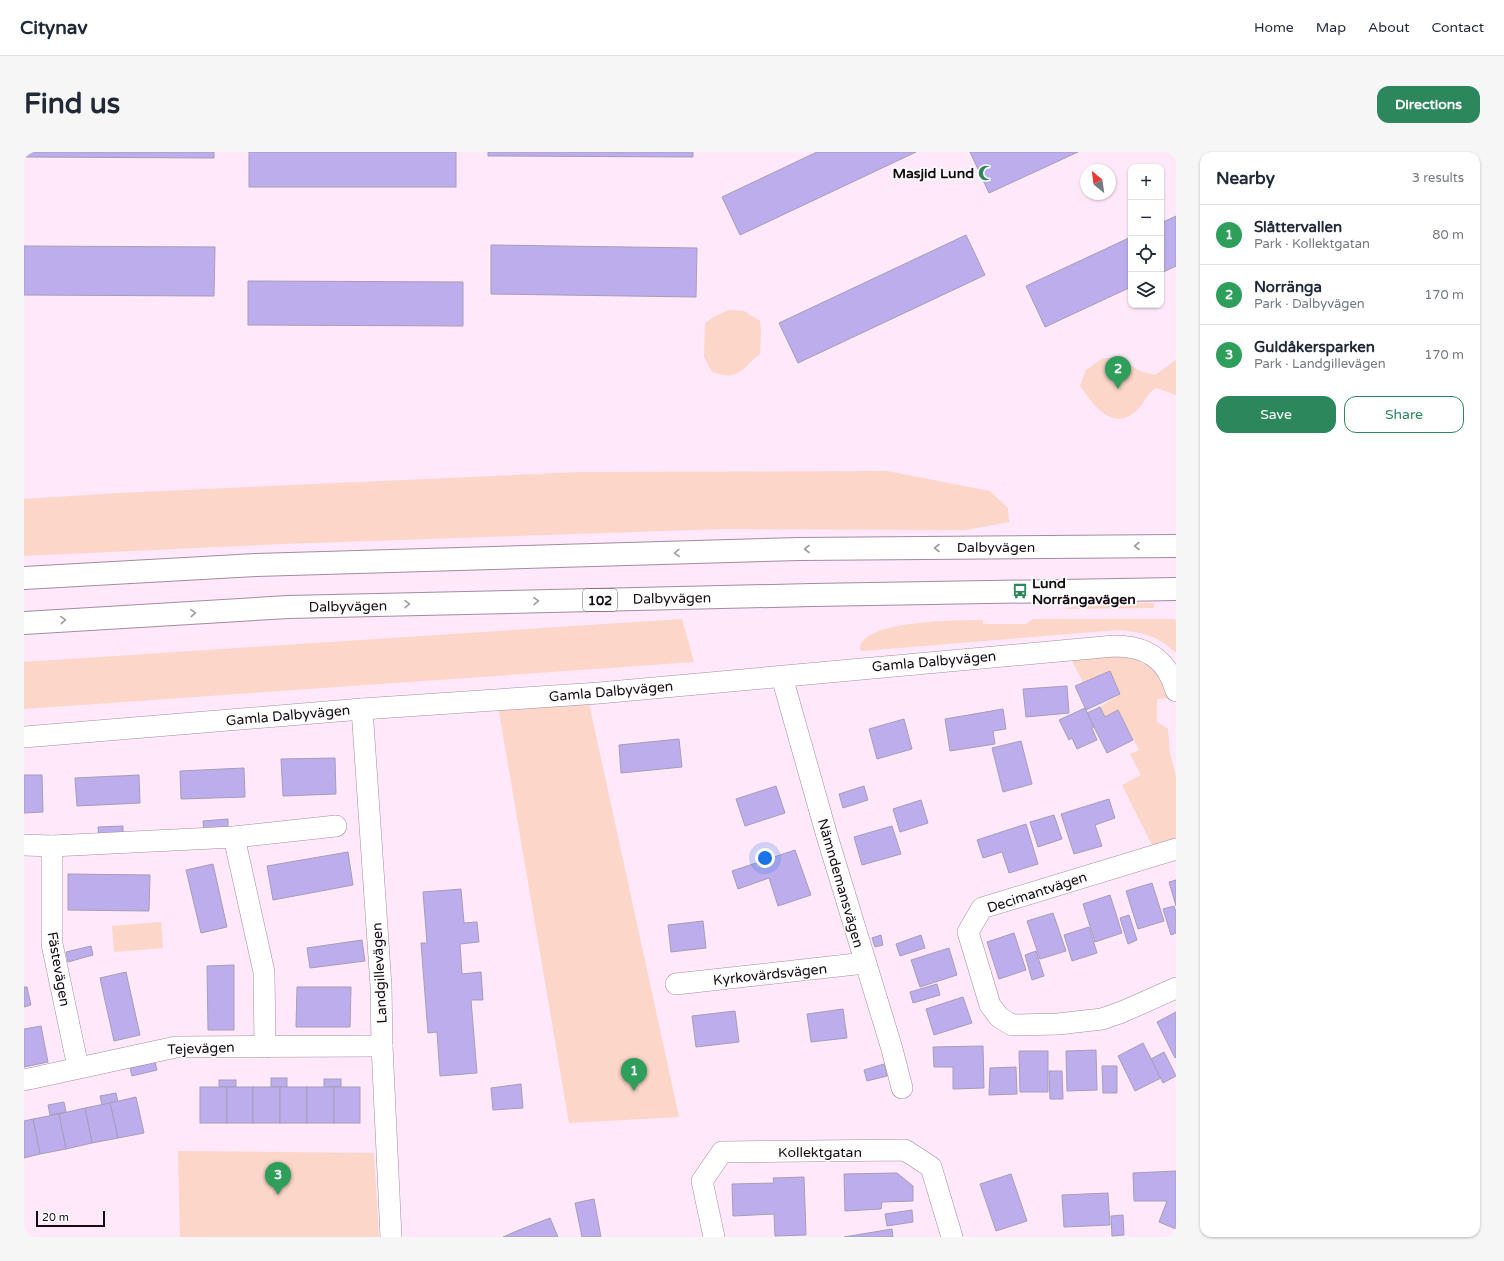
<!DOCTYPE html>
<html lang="en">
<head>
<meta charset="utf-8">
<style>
  :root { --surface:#fff; --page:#f6f6f7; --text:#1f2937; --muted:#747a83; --line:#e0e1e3; --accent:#2d875d }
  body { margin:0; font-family:"Varela Round",sans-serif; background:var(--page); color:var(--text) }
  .controls { position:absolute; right:12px; top:12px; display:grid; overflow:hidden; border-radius:8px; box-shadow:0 1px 3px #0004 }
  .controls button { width:36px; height:36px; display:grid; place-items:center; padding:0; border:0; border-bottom:1px solid var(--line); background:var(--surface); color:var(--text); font:20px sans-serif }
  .compass { position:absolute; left:1056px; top:12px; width:36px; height:36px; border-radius:50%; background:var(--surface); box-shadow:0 1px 3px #0004; rotate:331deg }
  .scale { position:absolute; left:12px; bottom:10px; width:69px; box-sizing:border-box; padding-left:4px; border:2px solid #140b13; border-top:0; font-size:11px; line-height:14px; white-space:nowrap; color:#140b13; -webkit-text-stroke:3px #fff; paint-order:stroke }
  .you { position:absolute; left:741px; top:706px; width:14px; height:14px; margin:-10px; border:3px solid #fff; border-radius:50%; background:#1a73e8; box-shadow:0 0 0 6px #1a73e833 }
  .badge { display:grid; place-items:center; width:26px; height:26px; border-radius:50%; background:var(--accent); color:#fff; font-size:13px; font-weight:700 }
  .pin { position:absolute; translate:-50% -33px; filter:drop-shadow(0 1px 2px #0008) }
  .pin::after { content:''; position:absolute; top:21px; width:14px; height:12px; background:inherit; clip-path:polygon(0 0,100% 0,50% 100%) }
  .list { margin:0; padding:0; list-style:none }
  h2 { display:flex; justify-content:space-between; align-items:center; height:52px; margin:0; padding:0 16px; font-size:17px }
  h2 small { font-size:13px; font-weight:400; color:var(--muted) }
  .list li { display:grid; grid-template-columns:26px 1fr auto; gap:12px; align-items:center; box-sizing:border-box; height:60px; padding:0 16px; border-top:1px solid var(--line) }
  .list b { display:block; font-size:15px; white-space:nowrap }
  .list p { margin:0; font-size:13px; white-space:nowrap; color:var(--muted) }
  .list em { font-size:13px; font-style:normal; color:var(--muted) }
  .actions { display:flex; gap:8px; padding:12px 16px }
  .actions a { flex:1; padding:9px 0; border:1px solid var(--accent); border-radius:12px; text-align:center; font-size:14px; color:var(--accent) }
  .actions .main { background:var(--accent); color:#fff }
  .icon { flex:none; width:22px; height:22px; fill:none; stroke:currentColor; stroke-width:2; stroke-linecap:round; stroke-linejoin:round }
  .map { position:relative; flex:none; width:1152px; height:1085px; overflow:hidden; border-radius:12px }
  header { display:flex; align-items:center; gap:24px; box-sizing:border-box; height:56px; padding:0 20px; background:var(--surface); border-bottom:1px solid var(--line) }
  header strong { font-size:19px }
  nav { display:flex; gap:22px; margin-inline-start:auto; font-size:14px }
  .intro { display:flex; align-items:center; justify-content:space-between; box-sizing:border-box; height:96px; padding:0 24px }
  h1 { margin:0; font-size:28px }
  .button { padding:10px 18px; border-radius:12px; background:var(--accent); color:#fff; font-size:14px; font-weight:700 }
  main { display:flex; gap:24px; padding:0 24px }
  aside { flex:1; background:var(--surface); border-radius:12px; box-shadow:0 1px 3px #0004 }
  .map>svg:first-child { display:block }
  .green { fill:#fcd6c8 }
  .building { fill:#beadec; stroke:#a49dba }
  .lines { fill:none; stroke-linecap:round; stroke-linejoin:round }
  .street-casing { stroke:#a38ba0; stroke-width:22 }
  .primary-casing { stroke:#a38ba0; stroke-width:24 }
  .street { stroke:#fff; stroke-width:21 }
  .primary { stroke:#fff; stroke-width:22 }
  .oneway { stroke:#a19da1 }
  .labels { text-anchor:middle; stroke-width:3.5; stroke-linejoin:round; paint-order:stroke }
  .shield { fill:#fff; stroke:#5a545a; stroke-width:1 }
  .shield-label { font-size:13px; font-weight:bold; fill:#140b13 }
  .poi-label { font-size:14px; font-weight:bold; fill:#140b13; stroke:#fff; text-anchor:end }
  .street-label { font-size:14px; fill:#140b13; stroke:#fff }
</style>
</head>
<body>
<header>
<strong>Citynav</strong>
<nav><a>Home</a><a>Map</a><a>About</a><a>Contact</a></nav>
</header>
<div class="intro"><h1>Find us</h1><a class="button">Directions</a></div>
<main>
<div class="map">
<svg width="1152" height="1085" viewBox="0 0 1152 1085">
  <rect width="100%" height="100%" fill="#fee8fa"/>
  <!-- green -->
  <g class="green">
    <path d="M 705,158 L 720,159 L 736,169 L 737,179 L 736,202 C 717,216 716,230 688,220 L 680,205 L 681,171 L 691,164 Z"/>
    <path d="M 1079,206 L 1094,206 L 1118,220 L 1131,223 L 1152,208 L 1152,243 L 1132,236 C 1122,242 1122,249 1114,257 C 1089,282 1070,253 1056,234 L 1062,218 Z"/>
    <path d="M 863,319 L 966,339 L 984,356 L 985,370 L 942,378 L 700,377 L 257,392 L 0,404 L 0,347 L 95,341 L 556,320 Z"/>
    <path d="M 1070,450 L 1130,451 L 1130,456 L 1040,457 Z"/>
    <path d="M 658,467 L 670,510 L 0,557 L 0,510 Z"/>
    <path d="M 1009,467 L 1149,467 L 1152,468 L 1152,501 C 1135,484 1118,480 1094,478 L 838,499 L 836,497 C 836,468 937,468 959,468 L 959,472 L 1002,472 Z"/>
    <path d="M 1101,504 C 1124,510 1141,521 1144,546 L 1133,547 L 1133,570 L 1144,577 L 1146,602 L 1152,624 L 1152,686 L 1128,693 L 1098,633 L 1117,623 L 1106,602 L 1115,598 L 1094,558 L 1081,565 L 1076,555 L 1096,542 L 1086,519 L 1059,530 L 1047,507 Z"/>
    <path d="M 563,542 L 655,965 L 545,971 L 473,548 Z"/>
    <path d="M 137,770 L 139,796 L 90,800 L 88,774 Z"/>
    <path d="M 154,999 L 350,1001 L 355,1085 L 156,1085 Z"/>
  </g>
  <!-- building -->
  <g class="building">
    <path d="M 0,0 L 190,0 L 190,6 L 0,5 Z"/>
    <rect x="225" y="0" width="207" height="35"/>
    <path d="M 464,0 L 669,0 L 669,5 L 464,4 Z"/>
    <path d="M 793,0 L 892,0 L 716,83 L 698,45 Z"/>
    <path d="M 946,0 L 1054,0 L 965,41 Z"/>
    <path d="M 1152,64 L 1152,114 L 1137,121 L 1137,71 Z"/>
    <path d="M 942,83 L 961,123 L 774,211 L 755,171 Z"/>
    <path d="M 1107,85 L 1107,135 L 1021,175 L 1002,134 Z"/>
    <path d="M 467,93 L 673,96 L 672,145 L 467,142 Z"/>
    <path d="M 0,94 L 191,95 L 190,144 L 0,143 Z"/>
    <path d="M 224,129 L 439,130 L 439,174 L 224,173 Z"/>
    <path d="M 1086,519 L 1096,542 L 1062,558 L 1051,534 Z"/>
    <path d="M 1043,534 L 1045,561 L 1002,565 L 999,537 Z"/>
    <path d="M 1076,555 L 1081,565 L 1094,558 L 1109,588 L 1083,601 L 1063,561 Z"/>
    <path d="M 1061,556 L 1070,575 L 1068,576 L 1073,588 L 1053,597 L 1048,586 L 1045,588 L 1035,568 Z"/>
    <path d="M 979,557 L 982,577 L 969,579 L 971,592 L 926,599 L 921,567 Z"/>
    <path d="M 880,567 L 888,597 L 853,607 L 845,577 Z"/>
    <path d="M 655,587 L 658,615 L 597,621 L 595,593 Z"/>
    <path d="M 997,589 L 1008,632 L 979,640 L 968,596 Z"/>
    <path d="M 311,606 L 312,642 L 259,644 L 257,607 Z"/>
    <path d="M 220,616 L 221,645 L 157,647 L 156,619 Z"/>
    <path d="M 0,623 L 18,623 L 19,660 L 0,661 Z"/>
    <path d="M 115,623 L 116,651 L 53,654 L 51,626 Z"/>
    <path d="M 752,634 L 761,661 L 721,674 L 712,647 Z"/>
    <path d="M 840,634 L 844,648 L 819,656 L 815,642 Z"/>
    <path d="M 1085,647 L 1091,666 L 1071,673 L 1078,694 L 1050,702 L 1037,662 Z"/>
    <path d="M 897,648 L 904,671 L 876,680 L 869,657 Z"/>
    <path d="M 1030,663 L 1038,687 L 1014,695 L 1006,670 Z"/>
    <path d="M 204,667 L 204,677 L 180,679 L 179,669 Z"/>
    <path d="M 1002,672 L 1014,712 L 985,721 L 978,700 L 959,706 L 953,688 Z"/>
    <path d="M 99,674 L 99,683 L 75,685 L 74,675 Z"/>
    <path d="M 868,674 L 877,702 L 838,713 L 830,685 Z"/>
    <path d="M 771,698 L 787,743 L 754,754 L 745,726 L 714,737 L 708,719 Z"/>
    <path d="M 324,700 L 329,733 L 249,748 L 243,714 Z"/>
    <path d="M 189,712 L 203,775 L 177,781 L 162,718 Z"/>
    <path d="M 44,722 L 126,723 L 125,759 L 44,758 Z"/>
    <path d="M 1152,728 L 1152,754 L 1145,730 Z"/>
    <path d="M 1128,731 L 1140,769 L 1114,777 L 1102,739 Z"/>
    <path d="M 437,737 L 440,771 L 453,770 L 455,790 L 436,792 L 438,822 L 457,820 L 459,848 L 447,848 L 453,921 L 416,924 L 413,880 L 404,881 L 397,791 L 403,791 L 399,740 Z"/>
    <path d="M 1086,743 L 1098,781 L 1071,790 L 1059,752 Z"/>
    <path d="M 1150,754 L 1152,760 L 1152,781 L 1147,783 L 1139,757 Z"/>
    <path d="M 1029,761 L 1042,799 L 1016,807 L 1003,769 Z"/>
    <path d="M 1105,763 L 1113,788 L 1104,792 L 1096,766 Z"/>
    <path d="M 679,769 L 682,796 L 647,800 L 644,773 Z"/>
    <path d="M 1065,775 L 1073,801 L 1048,809 L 1040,783 Z"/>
    <path d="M 990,781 L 1002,818 L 975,827 L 963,790 Z"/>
    <path d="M 857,783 L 859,793 L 851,795 L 848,786 Z"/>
    <path d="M 897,783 L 901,796 L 876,804 L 872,792 Z"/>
    <path d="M 338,788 L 341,809 L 286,816 L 283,796 Z"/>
    <path d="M 67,794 L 69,803 L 44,810 L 42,800 Z"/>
    <path d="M 925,796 L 933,823 L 896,835 L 887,808 Z"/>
    <path d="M 1012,799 L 1020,824 L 1008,828 L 1001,803 Z"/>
    <path d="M 210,813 L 210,878 L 184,878 L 183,814 Z"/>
    <path d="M 102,820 L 116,883 L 90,889 L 76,826 Z"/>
    <path d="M 913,832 L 916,843 L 889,851 L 886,840 Z"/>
    <path d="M 0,835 L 3,835 L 7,853 L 0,855 Z"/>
    <path d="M 273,835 L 327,835 L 326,875 L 272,875 Z"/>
    <path d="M 939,845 L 948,871 L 910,883 L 902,857 Z"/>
    <path d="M 819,857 L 823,886 L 787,890 L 783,862 Z"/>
    <path d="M 711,859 L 715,890 L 672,895 L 668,864 Z"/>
    <path d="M 1152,860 L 1152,905 L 1151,906 L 1133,870 Z"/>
    <path d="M 17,874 L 24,910 L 0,915 L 0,877 Z"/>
    <path d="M 1119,891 L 1137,926 L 1111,939 L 1094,904 Z"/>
    <path d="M 959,894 L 960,936 L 929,937 L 929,915 L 910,915 L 909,895 Z"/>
    <path d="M 1072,898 L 1073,938 L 1043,939 L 1042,899 Z"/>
    <path d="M 995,899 L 1024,899 L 1024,940 L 996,940 Z"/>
    <path d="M 1140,900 L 1152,924 L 1139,931 L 1127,907 Z"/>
    <path d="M 131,910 L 133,918 L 108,924 L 106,916 Z"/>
    <path d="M 860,912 L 863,924 L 843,929 L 840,918 Z"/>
    <path d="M 1078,914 L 1093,914 L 1093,941 L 1079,941 Z"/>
    <path d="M 992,915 L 993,942 L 965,943 L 966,916 Z"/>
    <path d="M 1025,919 L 1038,919 L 1039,947 L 1026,947 Z"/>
    <rect x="247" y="926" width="16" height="9"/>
    <rect x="300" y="927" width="17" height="8"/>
    <rect x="195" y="928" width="17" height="7"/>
    <path d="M 497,932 L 499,956 L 469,958 L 467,936 Z"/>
    <rect x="176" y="935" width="27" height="36"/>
    <rect x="203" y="935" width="26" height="36"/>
    <rect x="229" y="935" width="27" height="36"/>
    <rect x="256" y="935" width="27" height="36"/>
    <rect x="283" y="935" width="27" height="36"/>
    <rect x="310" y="935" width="26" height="36"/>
    <path d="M 92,941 L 94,950 L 78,953 L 76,944 Z"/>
    <path d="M 112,945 L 120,981 L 94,986 L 86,951 Z"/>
    <path d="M 40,950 L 42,960 L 26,963 L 24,953 Z"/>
    <path d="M 86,951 L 94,986 L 68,991 L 61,956 Z"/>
    <path d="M 61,956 L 68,991 L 42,997 L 35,962 Z"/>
    <path d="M 35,962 L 42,997 L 16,1002 L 9,967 Z"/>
    <path d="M 9,967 L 16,1002 L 0,1006 L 0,969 Z"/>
    <path d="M 1152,1019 L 1152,1077 L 1135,1070 L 1143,1049 L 1110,1049 L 1109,1021 Z"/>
    <path d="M 873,1021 L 889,1034 L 889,1049 L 858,1050 L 857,1057 L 821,1059 L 820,1022 Z"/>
    <path d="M 987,1022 L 1003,1069 L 972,1079 L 956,1032 Z"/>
    <path d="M 780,1025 L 782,1083 L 751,1084 L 750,1062 L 709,1064 L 708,1032 L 750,1031 L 749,1026 Z"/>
    <path d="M 1084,1041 L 1086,1073 L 1040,1075 L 1038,1043 Z"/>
    <path d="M 570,1047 L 577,1085 L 558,1085 L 551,1051 Z"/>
    <path d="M 888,1058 L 889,1070 L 863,1074 L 861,1062 Z"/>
    <path d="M 1099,1063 L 1100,1083 L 1088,1084 L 1087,1064 Z"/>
    <path d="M 526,1066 L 534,1085 L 479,1085 L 495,1078 Z"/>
    <path d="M 868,1077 L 869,1085 L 820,1085 Z"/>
  </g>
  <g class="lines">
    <defs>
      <g id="street">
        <path d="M 758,525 L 803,684 L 868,897 L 878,936"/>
        <path d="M 338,557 L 357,834 L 358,894 L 367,1085"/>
        <path d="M 0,585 L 338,557 L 575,541 L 1090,494 C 1122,494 1143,506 1152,539"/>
        <path d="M 210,685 L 240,820 L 241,895"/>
        <path d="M 0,693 L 28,694 L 210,685 L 312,674"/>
        <path d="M 28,694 L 28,792 L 54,915"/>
        <path d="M 1152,697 L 958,756 L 944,780 L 966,853 L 975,865 L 988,873 L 1034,872 L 1078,867 L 1098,860 L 1152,836"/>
        <path d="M 652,832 L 841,811"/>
        <path d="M 0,928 L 152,895 L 358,894"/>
        <path d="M 690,1085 L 678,1029 L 698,1000 L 881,998 L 907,1015 L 928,1085"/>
      </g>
      <g id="primary">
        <path d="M 0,426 L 232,413 L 775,397 L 1152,394"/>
        <path d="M 0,471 L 264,455 L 788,443 L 1152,437"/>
      </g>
    </defs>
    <!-- street casing -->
    <use href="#street" class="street-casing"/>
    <!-- primary casing -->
    <use href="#primary" class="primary-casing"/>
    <!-- street -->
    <use href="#street" class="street"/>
    <!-- primary -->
    <use href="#primary" class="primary"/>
  </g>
  <!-- one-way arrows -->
  <defs><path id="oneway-chevron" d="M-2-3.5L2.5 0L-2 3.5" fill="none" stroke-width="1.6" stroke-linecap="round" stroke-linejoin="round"/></defs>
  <g class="oneway">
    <use href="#oneway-chevron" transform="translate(1113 394) rotate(180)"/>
    <use href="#oneway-chevron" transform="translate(913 396) rotate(180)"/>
    <use href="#oneway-chevron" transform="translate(783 397) rotate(180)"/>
    <use href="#oneway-chevron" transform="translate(653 401) rotate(178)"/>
    <use href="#oneway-chevron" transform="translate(512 449) rotate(-1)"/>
    <use href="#oneway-chevron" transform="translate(383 452) rotate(-1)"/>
    <use href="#oneway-chevron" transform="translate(169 461) rotate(-3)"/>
    <use href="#oneway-chevron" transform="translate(39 468) rotate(-3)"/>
  </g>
  <!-- icons -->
  <defs>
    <symbol id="mosque-bare" viewBox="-9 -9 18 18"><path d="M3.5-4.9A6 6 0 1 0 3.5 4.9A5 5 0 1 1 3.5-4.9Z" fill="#2d875d" stroke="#fff" stroke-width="2.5" paint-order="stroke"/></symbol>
    <symbol id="bus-bare" viewBox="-9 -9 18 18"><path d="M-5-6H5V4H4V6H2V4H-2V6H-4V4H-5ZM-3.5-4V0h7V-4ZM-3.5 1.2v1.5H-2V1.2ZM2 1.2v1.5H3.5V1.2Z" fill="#2d875d" stroke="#fff" stroke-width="2.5" paint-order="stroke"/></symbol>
  </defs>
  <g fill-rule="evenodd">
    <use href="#mosque-bare" x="951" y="10" width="22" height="22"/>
    <use href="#bus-bare" x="985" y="428" width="22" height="22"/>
  </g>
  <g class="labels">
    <!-- shield labels -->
    <rect class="shield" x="559" y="437" width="34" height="22" rx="3"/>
    <g class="shield-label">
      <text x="576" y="453">102</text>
    </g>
    <!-- poi labels -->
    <g class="poi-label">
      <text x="950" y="26">Masjid Lund</text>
      <text x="1008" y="436" text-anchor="start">Lund<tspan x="1008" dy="16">Norrängavägen</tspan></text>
    </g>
    <!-- street labels -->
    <g class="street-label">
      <text x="972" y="400">Dalbyvägen</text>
      <text transform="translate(648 446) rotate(-1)" y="5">Dalbyvägen</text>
      <text transform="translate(324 454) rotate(-1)" y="5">Dalbyvägen</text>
      <text transform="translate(910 509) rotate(-5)" y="5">Gamla Dalbyvägen</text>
      <text transform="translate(587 539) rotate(-5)" y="5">Gamla Dalbyvägen</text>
      <text transform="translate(264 563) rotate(-5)" y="5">Gamla Dalbyvägen</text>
      <text transform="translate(817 731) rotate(74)" y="5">Nämndemansvägen</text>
      <text transform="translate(1013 740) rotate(-18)" y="5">Decimantvägen</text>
      <text transform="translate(35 817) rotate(80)" y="5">Fästevägen</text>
      <text transform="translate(355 821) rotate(-93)" y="5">Landgillevägen</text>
      <text transform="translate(746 822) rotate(-6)" y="5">Kyrkovärdsvägen</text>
      <text transform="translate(177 896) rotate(-2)" y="5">Tejevägen</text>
      <text x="796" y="1005">Kollektgatan</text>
    </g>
  </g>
</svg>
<div class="controls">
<button>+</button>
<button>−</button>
<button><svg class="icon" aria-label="locate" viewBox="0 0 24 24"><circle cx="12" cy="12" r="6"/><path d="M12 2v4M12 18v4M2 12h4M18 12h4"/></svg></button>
<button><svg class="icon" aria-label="layers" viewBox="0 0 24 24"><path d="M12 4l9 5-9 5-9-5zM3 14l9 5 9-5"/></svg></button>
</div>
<svg class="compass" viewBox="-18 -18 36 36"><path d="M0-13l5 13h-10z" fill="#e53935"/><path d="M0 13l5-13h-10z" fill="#747a83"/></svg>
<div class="scale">20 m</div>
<div class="you"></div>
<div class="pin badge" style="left:610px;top:939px;background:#2e9e5b">1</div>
<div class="pin badge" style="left:1094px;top:237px;background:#2e9e5b">2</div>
<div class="pin badge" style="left:254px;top:1043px;background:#2e9e5b">3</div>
</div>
<aside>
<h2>Nearby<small>3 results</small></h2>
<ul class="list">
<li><span class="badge" style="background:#2e9e5b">1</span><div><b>Slåttervallen</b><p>Park · Kollektgatan</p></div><em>80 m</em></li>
<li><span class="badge" style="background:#2e9e5b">2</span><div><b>Norränga</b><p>Park · Dalbyvägen</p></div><em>170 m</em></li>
<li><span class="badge" style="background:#2e9e5b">3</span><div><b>Guldåkersparken</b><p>Park · Landgillevägen</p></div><em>170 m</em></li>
</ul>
<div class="actions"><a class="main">Save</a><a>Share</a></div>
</aside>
</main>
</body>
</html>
